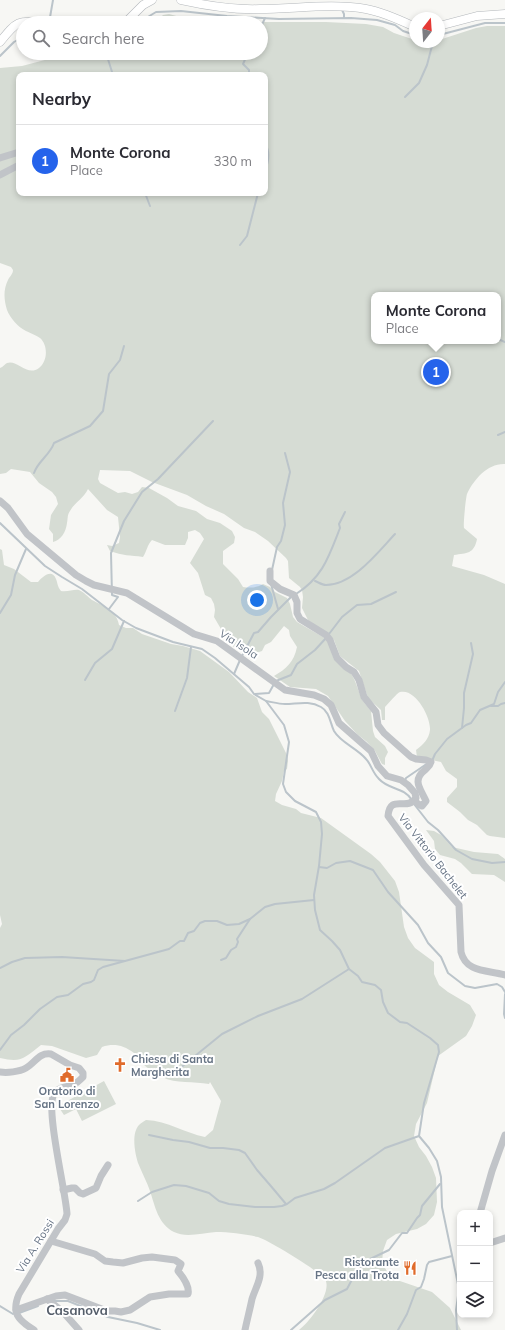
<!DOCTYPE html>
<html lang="en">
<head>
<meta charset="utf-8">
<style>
  :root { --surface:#fff; --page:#f2f2f3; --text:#2b2b33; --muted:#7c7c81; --line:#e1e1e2; --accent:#2563eb }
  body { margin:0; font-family:Mulish,sans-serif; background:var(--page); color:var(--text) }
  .controls { position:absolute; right:12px; bottom:12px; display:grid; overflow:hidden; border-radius:8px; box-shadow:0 2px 6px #0003 }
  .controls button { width:36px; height:36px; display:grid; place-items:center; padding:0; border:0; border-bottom:1px solid var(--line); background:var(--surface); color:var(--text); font:20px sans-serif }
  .compass { position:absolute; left:409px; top:12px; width:36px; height:36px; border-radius:50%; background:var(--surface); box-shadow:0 2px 6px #0003; rotate:17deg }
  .you { position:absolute; left:257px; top:600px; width:14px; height:14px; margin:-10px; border:3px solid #fff; border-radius:50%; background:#1a73e8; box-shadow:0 0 0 6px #1a73e833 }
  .badge { display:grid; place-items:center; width:26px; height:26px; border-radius:50%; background:var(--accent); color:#fff; font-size:13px; font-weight:700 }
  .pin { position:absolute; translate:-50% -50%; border:2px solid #fff; box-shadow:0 1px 4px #0006 }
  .popup { position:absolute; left:371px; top:292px; width:130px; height:52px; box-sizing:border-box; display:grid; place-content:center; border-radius:8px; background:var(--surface); filter:drop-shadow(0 1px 3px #0005); font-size:13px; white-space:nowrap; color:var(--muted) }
  .popup b { font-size:15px; color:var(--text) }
  .popup::after { content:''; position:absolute; left:50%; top:100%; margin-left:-8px; border:8px solid transparent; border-top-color:var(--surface) }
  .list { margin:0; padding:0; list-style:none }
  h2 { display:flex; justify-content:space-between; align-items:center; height:52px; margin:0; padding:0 16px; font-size:17px }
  h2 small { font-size:13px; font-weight:400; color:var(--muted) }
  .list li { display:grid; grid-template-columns:26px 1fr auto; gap:12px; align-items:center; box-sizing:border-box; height:72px; padding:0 16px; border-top:1px solid var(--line) }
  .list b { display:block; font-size:15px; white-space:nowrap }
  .list p { margin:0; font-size:13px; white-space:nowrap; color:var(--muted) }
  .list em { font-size:13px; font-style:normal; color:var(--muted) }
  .icon { flex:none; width:22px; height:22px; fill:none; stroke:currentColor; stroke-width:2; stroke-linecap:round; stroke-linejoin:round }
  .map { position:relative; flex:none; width:505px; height:1330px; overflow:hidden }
  .search { position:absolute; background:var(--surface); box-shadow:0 2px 6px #0003; left:16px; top:16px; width:252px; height:44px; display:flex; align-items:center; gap:10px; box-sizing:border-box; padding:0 14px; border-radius:22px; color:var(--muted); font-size:15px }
  .panel { position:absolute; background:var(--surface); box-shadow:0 2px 6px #0003; left:16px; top:72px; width:252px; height:124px; border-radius:8px }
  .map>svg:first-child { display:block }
  .green { fill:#d6dcd4; fill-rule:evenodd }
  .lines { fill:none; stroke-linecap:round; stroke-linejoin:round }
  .stream { stroke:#bbc4ca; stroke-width:2 }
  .major-casing { stroke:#b4b8bc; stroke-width:9 }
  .minor { stroke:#c1c4c8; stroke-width:7 }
  .major { stroke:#fff; stroke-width:8 }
  .labels { text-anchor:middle; stroke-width:4; stroke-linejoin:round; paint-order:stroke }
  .street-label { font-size:11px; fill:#677485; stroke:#fff }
  .poi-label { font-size:11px; font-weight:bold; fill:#677485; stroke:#fff; text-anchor:start }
  .quarter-label { font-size:13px; font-weight:bold; fill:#555e6a; stroke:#fff }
</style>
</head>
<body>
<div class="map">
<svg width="505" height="1330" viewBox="0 0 505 1330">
  <rect width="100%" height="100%" fill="#f7f7f4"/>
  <!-- green -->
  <g class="green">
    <path d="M 169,14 L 180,17 L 245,22 L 326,22 L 366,24 L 383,27 L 394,33 L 415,40 L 415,42 L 439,42 L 439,40 L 476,28 L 487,26 L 505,26 L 505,464 C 488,463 474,479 467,494 C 466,497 463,524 464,528 L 477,539 C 474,554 467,553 454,555 L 452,566 L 484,575 L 505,584 L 505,838 L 490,836 L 487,835 L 477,825 L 468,820 L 460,812 L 447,802 L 447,798 L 457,787 L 457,779 L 446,771 L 441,762 L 417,757 L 416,750 C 423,745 429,739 430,730 C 431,718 416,688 400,692 C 397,693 388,704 385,707 L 385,720 L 382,720 L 381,710 L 368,698 L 359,671 L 340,656 L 334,640 L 308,620 L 302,608 L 303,597 L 302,590 L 300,587 L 289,578 L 288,561 L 286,558 L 268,541 L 255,532 L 244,528 L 224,514 L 206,506 L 187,495 L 152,482 L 130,471 L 100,470 L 98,479 L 100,483 L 118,493 L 125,492 L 132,494 L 138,492 L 142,487 L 149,488 L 167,498 L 178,506 L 196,511 L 207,519 L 220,523 L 232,531 L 235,537 L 234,543 L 223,551 L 223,564 L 238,579 L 243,587 C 251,588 256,588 263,584 L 270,587 L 275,592 L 287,598 L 290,604 L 293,617 L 297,622 L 323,637 L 328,641 L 334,659 L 352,675 L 355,681 L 362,700 L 371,711 L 373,731 L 375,737 L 385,746 L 388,752 L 385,758 L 385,765 L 382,764 L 375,751 L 367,742 L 357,734 L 345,721 L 328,696 L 316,689 L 290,687 L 274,676 C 286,669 294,662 297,647 L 290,636 L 289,630 L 284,626 L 271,642 L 265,645 L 262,651 L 256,653 L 251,658 L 225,641 L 221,635 L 221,629 L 214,617 L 215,610 L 214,604 L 211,598 L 205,595 L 198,573 L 190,563 L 204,539 L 200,533 L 195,530 L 188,532 L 188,538 L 185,545 L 165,545 L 152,540 C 147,545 147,551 143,557 C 130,555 123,556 110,551 L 107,545 L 112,546 L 119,543 L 120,537 L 118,517 L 107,510 L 88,489 C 84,498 75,502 70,511 C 67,515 68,519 67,523 C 66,532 61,540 53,542 L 53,534 L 49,529 L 51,515 L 58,504 L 56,497 L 52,492 L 39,483 L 30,472 L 11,469 L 6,473 L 0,474 L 0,368 C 3,367 5,364 7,363 C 17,359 27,377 39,368 C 48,361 48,345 40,338 C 36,335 30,333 26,331 C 18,327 10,318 7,310 C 4,300 3,290 8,280 C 10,276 13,274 13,270 L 11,267 L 0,263 L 0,68 L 22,66 L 56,57 L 62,53 L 261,53 L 261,23 L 160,23 L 159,19 L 163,15 ZM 19,75 L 265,75 L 265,193 L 19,193 ZM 374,295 L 498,295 L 498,341 L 374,341 Z"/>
    <path d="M 0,549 L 2,550 L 4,565 L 14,569 L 31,582 L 38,582 C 42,577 52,568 56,579 C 58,584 57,586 61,591 C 68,592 74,589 79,590 C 84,592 88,597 92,600 C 103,606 117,611 119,625 L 126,628 L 133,628 L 142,634 L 171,644 L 183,646 L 200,651 L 229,672 L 248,692 L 257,698 L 262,712 L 269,719 L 287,755 L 288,761 L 287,769 L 284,771 L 282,781 L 276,794 L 275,801 L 282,805 L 296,809 L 301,813 L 321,818 L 371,854 L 380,862 L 395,881 L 399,892 L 404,927 L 408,938 L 415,948 L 434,962 L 434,974 L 439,985 L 448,992 L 470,1005 L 476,1015 L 472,1026 L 466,1036 L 438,1056 L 427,1103 L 416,1124 L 414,1136 L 419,1147 L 426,1156 L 432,1167 L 436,1178 L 437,1202 L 434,1215 L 426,1224 L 417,1229 L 396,1234 L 387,1240 L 383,1251 L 382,1263 L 388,1273 L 397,1280 L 432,1292 L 450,1308 L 461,1330 L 299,1330 C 309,1323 333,1292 325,1279 C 319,1271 268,1240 258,1237 C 245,1234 229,1232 216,1232 C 202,1233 186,1238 174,1232 C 158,1224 155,1206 150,1191 C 147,1182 142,1173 138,1163 C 135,1153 131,1134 139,1125 C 141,1123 144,1121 146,1120 C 168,1121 185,1133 205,1137 L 213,1130 L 221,1101 L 210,1082 L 209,1084 C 194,1081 176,1084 162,1077 C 156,1074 147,1068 142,1063 C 139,1060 137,1056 134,1053 C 123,1045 114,1043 102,1047 L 97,1055 L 86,1058 L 52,1046 L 41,1045 C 24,1058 22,1063 0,1058 L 0,928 L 2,924 L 0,915 Z"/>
    <path d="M 426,830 L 434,831 L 441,835 L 452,847 L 474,852 L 498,854 L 505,859 L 505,882 L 494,875 L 472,874 L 461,863 L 455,859 L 440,855 L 435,849 L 434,841 Z"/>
    <path d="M 104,1081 L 116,1104 L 82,1121 L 76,1109 L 64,1115 L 58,1106 Z"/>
  </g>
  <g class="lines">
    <!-- stream -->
    <g class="stream">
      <path d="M 341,8 L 344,14 L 344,18"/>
      <path d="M 49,23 L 53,0"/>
      <path d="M 138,23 L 156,12 L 181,11 L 227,16 L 279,19 L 351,18 L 377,20 L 395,25 L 403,31 L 415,35"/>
      <path d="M 261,27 L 265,18"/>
      <path d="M 439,35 L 485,23 L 505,23"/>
      <path d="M 106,53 L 113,75"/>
      <path d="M 248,53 L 243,64 L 249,70 L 249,75"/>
      <path d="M 0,56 L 14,42 L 23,37"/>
      <path d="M 405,97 L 419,83 L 427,65 L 433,42"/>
      <path d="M 265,144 C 271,152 268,163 265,171"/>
      <path d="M 145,193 L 150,206"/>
      <path d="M 240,245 L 247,236 L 258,193"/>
      <path d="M 498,339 L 505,342"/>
      <path d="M 498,435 L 505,432"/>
      <path d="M 34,473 C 38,461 50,455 54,443 L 90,426 L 103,411 L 109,374 L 120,360 L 124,346"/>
      <path d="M 0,523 L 45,566 L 62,577 L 82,589 L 122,620 L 136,628 L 173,642 L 202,649 L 215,658 L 249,687 L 254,694 L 266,701 L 284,725 L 289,742 L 283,784 L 286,792 L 295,801 L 316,812 L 321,822 L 322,834 L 319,866 L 314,895 L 315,910 L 320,930 L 332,941 L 340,950 L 349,969 L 358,976 L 362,982 L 375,985 L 381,990 L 383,1002 L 388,1013 L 400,1022 L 407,1023 L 430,1038 L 438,1045 L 439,1052 L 424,1103 L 419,1136 L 429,1148 L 437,1161 L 441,1177 L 442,1207 L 459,1289 L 456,1310 L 457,1330"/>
      <path d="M 272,570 L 277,547 L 281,541 L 285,525 L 283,503 L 290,472 L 285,453"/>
      <path d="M 315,581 C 318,582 322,585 326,585 C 353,585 378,552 395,534"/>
      <path d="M 271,584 L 278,609"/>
      <path d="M 296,594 C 323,577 329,556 340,528 L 339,524 L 345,512"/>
      <path d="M 109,609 L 118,597 L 112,595 L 111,553 L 124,521 L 142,492 L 158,479 L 213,421"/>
      <path d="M 0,613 L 11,595 L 15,575 L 26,549"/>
      <path d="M 329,634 L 342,617 L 357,605 L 371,604 L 396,592"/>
      <path d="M 242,656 L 254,633 L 258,632 L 271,617 L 292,596"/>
      <path d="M 234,674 L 240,660"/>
      <path d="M 85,680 L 95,663 L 112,649 L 124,621"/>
      <path d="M 276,681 L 291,675 L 297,664 L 315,650 L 326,638"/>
      <path d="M 255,694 L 269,693 L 274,684"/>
      <path d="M 266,701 C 272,702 279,704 285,704 C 297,704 309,700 321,707 C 330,712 330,723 334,731 C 341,743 357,748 366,759 C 371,764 372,772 379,779 C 389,790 404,787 412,800"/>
      <path d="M 491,706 L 498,706 L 501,704 L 505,703"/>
      <path d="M 175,711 L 187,678 L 191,647"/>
      <path d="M 462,728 L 464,708 L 464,693 L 473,654 L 471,643"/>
      <path d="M 432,761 L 435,754 L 447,739 L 466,725 L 471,723 L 480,710 L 494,704 L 498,692 L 505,682"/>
      <path d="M 405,781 L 406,778 L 428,763"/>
      <path d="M 414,804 L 428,822 L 438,830 L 456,850 L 472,859 L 492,863 L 505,862"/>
      <path d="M 319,867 L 327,868 L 336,863 L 350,861 L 373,870 L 388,892 L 418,925 L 428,943 L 441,957 L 448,973 L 465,986 L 475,988 L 497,984 L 502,987 L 505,992"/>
      <path d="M 221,960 L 226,958 L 231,950 L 236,947 L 238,942 L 237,939 L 250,919"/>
      <path d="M 0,968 L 12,962 L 25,958 L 62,957 L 125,961"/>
      <path d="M 505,994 L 504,1014 L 505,1018"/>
      <path d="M 0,1050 L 11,1035 L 24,1025 L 40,1009 L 57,997 L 68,995 L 83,984 L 91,982 L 94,980 L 98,970 L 103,967 L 169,949 L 180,941 L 184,941 L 188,933 L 194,931 L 200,923 L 205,921 L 217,921 L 227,925 L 239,924 L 250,919 L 265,907 L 275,904 L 314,900"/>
      <path d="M 179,1069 L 222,1034 L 258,1016 L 302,999 L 349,969"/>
      <path d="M 149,1135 L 173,1140 L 189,1142 L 210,1148 L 223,1148 L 239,1150 L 245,1153 L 257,1170 L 270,1185 L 286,1204"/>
      <path d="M 138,1201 L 152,1192 L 174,1185 L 186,1186 L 209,1193 L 219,1201 L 229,1204 L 255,1207 L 274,1207 L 282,1206 L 287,1204 L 295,1198 L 324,1189 L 335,1183 L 385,1148 L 419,1136"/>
      <path d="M 53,1301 L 68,1301 L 108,1317 L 137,1323 L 160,1330"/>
      <path d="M 0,1306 L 13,1314"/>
      <path d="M 19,1313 L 38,1306"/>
      <path d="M 291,1330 L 325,1300 L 347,1289 L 357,1270 L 368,1260 L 389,1250 L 402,1233 L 407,1233 L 417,1218 L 420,1215 L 422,1206 L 440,1184"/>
      <path d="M 398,1330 L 407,1314 L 416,1290 L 421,1287 L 424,1279 L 427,1265 L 429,1262 L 452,1256"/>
    </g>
    <defs>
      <g id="major">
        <path d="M 181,0 C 208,6 233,10 260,9 C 293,9 334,3 366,9 C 383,12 400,20 415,27"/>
        <path d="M 125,23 L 143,5 L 152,0"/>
        <path d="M 439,26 L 477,16 L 505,14"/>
        <path d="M 0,42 C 16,22 18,19 44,23"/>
      </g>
    </defs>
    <!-- major casing -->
    <use href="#major" class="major-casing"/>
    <!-- minor -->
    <g class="minor">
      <path d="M 0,158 L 19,152"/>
      <path d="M 0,175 L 19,165"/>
      <path d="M 0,501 L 8,508 L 27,534 L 76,575 L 86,581 L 94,585 L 127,593 L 194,634 L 217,641 L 285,690 L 314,695 L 324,699 L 331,705 L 339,723 L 371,751 L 378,766 L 387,776 L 401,780 L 408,785 L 415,793 L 416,798 C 407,812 390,793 388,816 L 424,865 L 459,905 L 461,952 C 466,973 488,970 505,975"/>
      <path d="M 270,571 L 270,581 L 280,589 L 294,595 L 297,602 L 297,613 L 300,619 L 326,635 L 330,640 L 337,658 L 346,667 L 354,672 L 359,680 L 364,697 L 376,712 L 378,725 L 384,733 L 411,757 L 416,759 L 426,760 L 431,762 C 430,766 428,767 425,770 C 412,780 420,788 426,801 L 422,806 L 418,804 L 415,801"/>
      <path d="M 0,1072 C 7,1073 19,1072 26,1068 C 35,1063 39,1052 51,1054 L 70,1065 L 79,1068 L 83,1073 L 83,1077 C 80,1080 77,1083 73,1085 C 66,1087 58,1087 54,1094 C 45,1108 66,1193 67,1214 L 65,1220 L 58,1229 L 19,1294 C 11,1313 18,1320 34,1330"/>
      <path d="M 63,1190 L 72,1188 L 75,1188 L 80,1193 L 83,1194 L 96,1188 L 101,1176 L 108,1165"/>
      <path d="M 480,1213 L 492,1171 L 505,1135"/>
      <path d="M 490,1243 L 505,1238"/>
      <path d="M 47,1299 L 63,1312 L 79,1330"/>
      <path d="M 16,1310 L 56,1296 L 65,1295 L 107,1311 L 115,1311 L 121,1312 L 130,1310 L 150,1297 L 169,1294 L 188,1294 C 190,1286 183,1277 178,1271 L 181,1264 L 175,1260 L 152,1257 L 142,1258 L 123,1263 L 113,1262 L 105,1261 L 95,1254 L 51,1241"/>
      <path d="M 245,1330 C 247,1320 250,1309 252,1299 C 256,1286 264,1276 258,1263"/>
    </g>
    <!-- major -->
    <use href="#major" class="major"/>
  </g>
  <!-- icons -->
  <defs>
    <symbol id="church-bare" viewBox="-9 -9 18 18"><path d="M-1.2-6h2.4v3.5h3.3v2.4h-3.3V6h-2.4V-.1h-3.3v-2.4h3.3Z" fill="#e06b2b" stroke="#fff" stroke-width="2.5" paint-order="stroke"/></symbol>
    <symbol id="civic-bare" viewBox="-9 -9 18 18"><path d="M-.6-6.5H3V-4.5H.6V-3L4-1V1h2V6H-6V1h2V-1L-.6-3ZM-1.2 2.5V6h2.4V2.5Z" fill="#e06b2b" stroke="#fff" stroke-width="2.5" paint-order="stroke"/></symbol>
    <symbol id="restaurant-bare" viewBox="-9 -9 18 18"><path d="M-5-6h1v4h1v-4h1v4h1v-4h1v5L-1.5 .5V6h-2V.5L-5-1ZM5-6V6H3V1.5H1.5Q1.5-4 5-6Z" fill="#e06b2b" stroke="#fff" stroke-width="2.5" paint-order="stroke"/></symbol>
  </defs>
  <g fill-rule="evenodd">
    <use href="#church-bare" x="110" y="1055" width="20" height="20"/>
    <use href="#civic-bare" x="57" y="1065" width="20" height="20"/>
    <use href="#restaurant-bare" x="400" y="1258" width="20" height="20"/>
  </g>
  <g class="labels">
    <!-- street labels -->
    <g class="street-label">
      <text transform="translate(239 644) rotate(33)" y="4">Via Isola</text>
      <text transform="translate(433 856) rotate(52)" y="4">Via Vittorio Bachelet</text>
      <text transform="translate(35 1246) rotate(-58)" y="4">Via A. Rossi</text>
    </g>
    <!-- poi labels -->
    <g class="poi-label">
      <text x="131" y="1063">Chiesa di Santa<tspan x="131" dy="13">Margherita</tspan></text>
      <text x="67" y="1095" text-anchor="middle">Oratorio di<tspan x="67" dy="13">San Lorenzo</tspan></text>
      <text x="399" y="1266" text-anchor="end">Ristorante<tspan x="399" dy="13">Pesca alla Trota</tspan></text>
    </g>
    <!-- quarter labels -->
    <g class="quarter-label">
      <text x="77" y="1315">Casanova</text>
    </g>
  </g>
</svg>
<div class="controls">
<button>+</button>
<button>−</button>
<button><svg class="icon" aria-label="layers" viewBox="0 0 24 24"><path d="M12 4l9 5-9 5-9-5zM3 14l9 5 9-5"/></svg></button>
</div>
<svg class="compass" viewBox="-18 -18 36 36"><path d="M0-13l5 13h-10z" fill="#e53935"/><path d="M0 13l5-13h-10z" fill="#7c7c81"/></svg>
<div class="you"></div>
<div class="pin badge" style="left:436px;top:372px">1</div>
<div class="popup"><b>Monte Corona</b>Place</div>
<div class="search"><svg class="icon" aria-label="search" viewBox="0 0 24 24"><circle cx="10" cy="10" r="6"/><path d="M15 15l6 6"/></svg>Search here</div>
<section class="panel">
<h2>Nearby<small></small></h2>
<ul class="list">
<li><span class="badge">1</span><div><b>Monte Corona</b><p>Place</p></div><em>330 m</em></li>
</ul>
</section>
</div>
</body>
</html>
